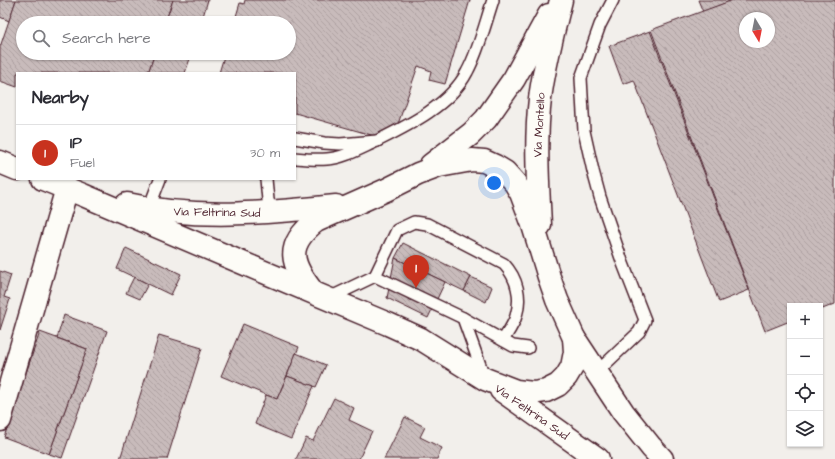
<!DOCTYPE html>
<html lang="en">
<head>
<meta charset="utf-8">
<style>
  :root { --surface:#fff; --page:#f2f2f3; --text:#2b2b33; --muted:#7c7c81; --line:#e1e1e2; --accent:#c8321e }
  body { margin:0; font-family:"Architects Daughter",sans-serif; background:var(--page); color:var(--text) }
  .controls { position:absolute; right:12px; bottom:12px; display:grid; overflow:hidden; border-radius:0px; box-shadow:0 1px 3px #0004 }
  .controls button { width:36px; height:36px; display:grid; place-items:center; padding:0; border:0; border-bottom:1px solid var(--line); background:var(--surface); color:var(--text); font:20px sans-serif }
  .compass { position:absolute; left:739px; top:12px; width:36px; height:36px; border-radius:50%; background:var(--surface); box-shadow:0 1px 3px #0004; rotate:170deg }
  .you { position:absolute; left:494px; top:183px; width:14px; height:14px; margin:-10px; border:3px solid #fff; border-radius:50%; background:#1a73e8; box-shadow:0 0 0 6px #1a73e833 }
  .badge { display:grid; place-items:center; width:26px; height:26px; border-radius:50%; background:var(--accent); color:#fff; font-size:13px; font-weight:700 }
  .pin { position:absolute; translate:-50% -33px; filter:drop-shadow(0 1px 2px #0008) }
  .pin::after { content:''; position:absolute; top:21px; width:14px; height:12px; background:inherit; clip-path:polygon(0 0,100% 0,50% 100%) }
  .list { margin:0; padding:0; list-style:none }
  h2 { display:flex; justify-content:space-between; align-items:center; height:52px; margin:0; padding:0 16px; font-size:17px }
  h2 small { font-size:13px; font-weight:400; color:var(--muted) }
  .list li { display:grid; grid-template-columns:26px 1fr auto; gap:12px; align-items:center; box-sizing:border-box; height:56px; padding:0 16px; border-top:1px solid var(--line) }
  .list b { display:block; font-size:15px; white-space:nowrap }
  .list p { margin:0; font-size:13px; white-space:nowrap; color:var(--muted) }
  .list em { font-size:13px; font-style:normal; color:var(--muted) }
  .icon { flex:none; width:22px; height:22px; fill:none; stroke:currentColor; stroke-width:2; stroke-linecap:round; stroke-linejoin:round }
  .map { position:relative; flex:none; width:835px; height:459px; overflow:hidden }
  .search { position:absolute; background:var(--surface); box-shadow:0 1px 3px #0004; left:16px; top:16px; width:280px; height:44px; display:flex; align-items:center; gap:10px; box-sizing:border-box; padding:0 14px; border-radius:22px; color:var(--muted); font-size:15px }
  .panel { position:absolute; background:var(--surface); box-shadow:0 1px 3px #0004; left:16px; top:72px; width:280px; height:108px; border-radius:0px }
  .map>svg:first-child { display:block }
  .building { fill:url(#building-back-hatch); stroke:#4a1f2b; fill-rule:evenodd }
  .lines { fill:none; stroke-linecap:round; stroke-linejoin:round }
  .lane-casing { stroke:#4a1f2b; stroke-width:14 }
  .street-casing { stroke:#4a1f2b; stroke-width:25 }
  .secondary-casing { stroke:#4a1f2b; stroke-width:25 }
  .lane { stroke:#fdfcf7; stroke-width:11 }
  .street { stroke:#fdfcf7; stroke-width:22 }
  .secondary { stroke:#fdfcf7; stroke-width:22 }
  .labels { text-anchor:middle; stroke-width:3; stroke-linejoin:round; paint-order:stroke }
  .street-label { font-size:12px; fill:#4a1f2b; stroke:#fdfcf7 }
</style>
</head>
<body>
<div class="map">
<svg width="835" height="459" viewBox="0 0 835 459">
  <defs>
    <pattern id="building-back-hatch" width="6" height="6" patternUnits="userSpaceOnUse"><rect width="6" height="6" fill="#c8bbbb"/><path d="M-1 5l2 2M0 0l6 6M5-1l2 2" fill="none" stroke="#ada0a1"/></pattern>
  </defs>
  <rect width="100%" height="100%" fill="#f2efeb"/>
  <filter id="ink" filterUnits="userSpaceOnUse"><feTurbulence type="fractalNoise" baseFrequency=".025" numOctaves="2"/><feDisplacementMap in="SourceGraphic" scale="8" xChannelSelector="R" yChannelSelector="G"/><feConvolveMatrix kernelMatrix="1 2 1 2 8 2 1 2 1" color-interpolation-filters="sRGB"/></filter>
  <g filter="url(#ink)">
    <!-- building -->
    <g class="building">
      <path d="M 0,0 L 16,0 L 9,21 L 0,17 Z"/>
      <path d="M 16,0 L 173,0 L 165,23 L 23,23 L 23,53 L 155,53 L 148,73 L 17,73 L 17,87 L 0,81 L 0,47 Z"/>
      <path d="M 173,0 L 208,0 L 201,23 L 165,23 Z"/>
      <path d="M 245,0 L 470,0 L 445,84 L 429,80 L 431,71 L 418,66 L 398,124 L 375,136 L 295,113 L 295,73 L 219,73 L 225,53 L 289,53 L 289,23 L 234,23 L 240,3 L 244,4 Z"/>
      <path d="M 698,0 L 733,0 L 703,12 Z"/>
      <path d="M 733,0 L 835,0 L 835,304 L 820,310 L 820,306 L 790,306 L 790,321 L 765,331 L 651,30 ZM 745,18 L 769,18 L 769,42 L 745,42 Z"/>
      <path d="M 650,31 L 749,290 L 719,302 L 634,80 L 623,84 L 609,46 Z"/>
      <path d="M 155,53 L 192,53 L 185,73 L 148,73 Z"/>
      <path d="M 403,243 L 471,277 L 464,291 L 395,258 Z"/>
      <path d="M 126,248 L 181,274 L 171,295 L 117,269 Z"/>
      <path d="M 395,258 L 445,282 L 428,318 L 387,298 Z"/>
      <path d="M 0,271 L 11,275 L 4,297 L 10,299 L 0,330 Z"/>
      <path d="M 134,277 L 148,284 L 140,299 L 126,293 Z"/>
      <path d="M 471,277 L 492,287 L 486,302 L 464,291 Z"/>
      <path d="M 64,315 L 107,331 L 62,458 L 49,454 L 87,349 L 57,338 Z"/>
      <path d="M 243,324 L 299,347 L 277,399 L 266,395 L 221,376 Z"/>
      <path d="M 40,332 L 87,349 L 49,454 L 4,437 Z"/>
      <path d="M 159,335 L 202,348 L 167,459 L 120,459 Z"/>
      <path d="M 296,353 L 326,365 L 316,387 L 287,376 Z"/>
      <path d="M 287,376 L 314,386 L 291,439 L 255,424 L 266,395 L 277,399 Z"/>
      <path d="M 334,398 L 354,408 L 349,420 L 372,431 L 359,459 L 296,459 L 306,438 L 313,441 Z"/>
      <path d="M 405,417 L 425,427 L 420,437 L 442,448 L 437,459 L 384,459 Z"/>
    </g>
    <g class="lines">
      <defs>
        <g id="lane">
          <path d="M 295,138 L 324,143 L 340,144 L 377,141 C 361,148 344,158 327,159 C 316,160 306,159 295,158"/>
          <path d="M 377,141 C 409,125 450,105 467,72 C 479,50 485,24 493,0"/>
          <path d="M 266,179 L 268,200 L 273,212"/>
          <path d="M 149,208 L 160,179"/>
          <path d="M 375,276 L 397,230 L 414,222 L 427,224 L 504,264 C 517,278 522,297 516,316 C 514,324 508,332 503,340"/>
          <path d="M 329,298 L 375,276 L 463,318 L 484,376"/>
          <path d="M 463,318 L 513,346 L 528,348"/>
          <path d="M 597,372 L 639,332 L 645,320 L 622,261 L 600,197 L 593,171 L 584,131 L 581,78 L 600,25 L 613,0"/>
        </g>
        <path id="street" d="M 0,420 L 67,188"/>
        <g id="secondary">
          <path d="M 0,162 L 17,169"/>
          <path d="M 431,165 L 471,134 L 486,119 L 514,79 L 549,15"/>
          <path d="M 43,179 L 83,195 L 245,264 L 388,324 L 421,339 L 485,379 L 516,391 L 533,393 L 546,391 L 558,385 L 566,377 L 572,367 L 575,352 L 574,338 L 557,300 L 549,277 L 532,222 L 521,193 L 515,183 L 505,172 L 495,166 L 484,161 L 472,160 L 439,166 L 418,174 L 386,190 L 316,221 C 284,246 291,264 313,292"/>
          <path d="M 127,204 C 196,220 266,213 336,206"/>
          <path d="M 540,225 C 538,183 535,141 540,99 C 544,66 553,33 561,0"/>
          <path d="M 574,338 L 623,412 L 651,447 L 662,459"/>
          <path d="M 501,390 L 598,459"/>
        </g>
      </defs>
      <!-- lane casing -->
      <use href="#lane" class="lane-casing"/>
      <!-- street casing -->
      <use href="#street" class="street-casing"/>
      <!-- secondary casing -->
      <use href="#secondary" class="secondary-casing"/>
      <!-- lane -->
      <use href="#lane" class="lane"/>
      <!-- street -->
      <use href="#street" class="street"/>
      <!-- secondary -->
      <use href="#secondary" class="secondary"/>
    </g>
  </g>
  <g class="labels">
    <!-- street labels -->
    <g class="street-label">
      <text transform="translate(539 125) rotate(-87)" y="4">Via Montello</text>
      <text transform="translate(217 212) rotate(1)" y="4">Via Feltrina Sud</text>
      <text transform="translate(532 412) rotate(35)" y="4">Via Feltrina Sud</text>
    </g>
  </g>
</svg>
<div class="controls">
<button>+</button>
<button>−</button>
<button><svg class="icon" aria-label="locate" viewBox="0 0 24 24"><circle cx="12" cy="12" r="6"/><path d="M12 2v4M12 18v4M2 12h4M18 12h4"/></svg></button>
<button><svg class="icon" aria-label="layers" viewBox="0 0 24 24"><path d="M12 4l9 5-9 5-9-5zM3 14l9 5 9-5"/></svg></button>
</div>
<svg class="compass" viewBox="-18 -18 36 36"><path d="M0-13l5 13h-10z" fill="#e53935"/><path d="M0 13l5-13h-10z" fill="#7c7c81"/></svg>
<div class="you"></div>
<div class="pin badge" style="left:416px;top:288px">1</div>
<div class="search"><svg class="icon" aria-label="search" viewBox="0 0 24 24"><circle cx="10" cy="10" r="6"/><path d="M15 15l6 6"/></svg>Search here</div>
<section class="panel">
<h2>Nearby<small></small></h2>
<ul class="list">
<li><span class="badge">1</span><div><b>IP</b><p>Fuel</p></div><em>30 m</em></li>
</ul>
</section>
</div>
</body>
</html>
